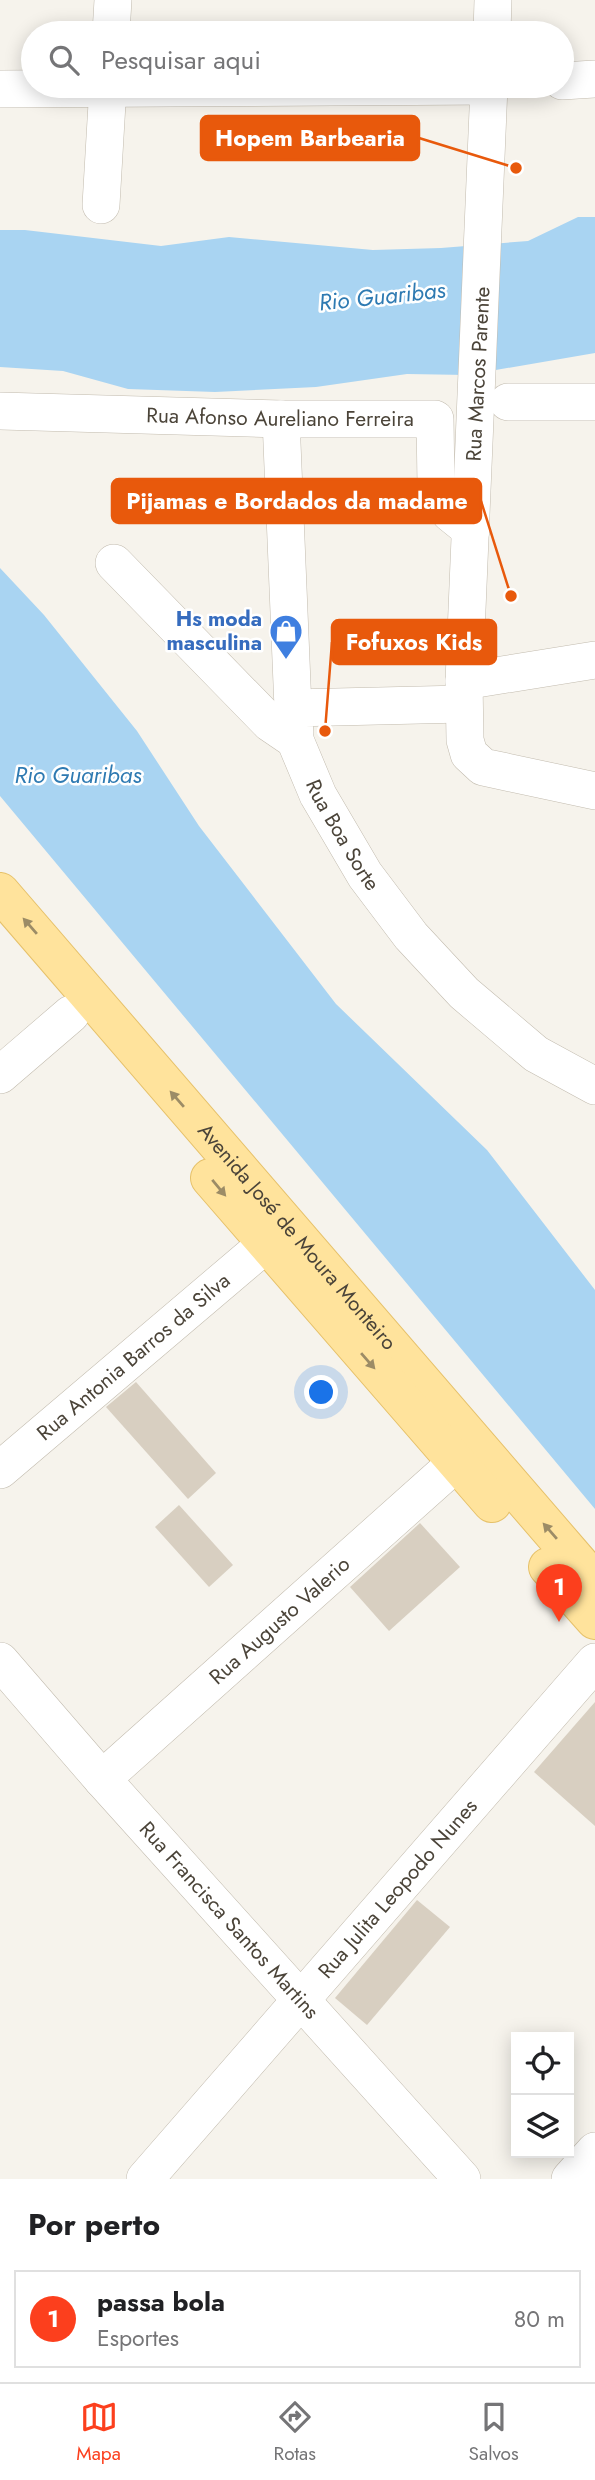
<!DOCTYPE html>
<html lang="pt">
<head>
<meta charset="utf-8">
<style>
  :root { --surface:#fff; --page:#f6f6f6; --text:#202124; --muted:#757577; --line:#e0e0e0; --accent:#fc3f1d }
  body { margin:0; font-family:Jost,sans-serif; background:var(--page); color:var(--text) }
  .controls { position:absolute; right:21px; bottom:21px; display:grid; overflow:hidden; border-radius:0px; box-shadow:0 4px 18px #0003 }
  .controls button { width:63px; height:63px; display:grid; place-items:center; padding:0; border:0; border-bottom:2px solid var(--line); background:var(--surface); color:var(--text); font:35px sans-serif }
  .you { position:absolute; left:322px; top:1393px; width:24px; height:24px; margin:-18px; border:5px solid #fff; border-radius:50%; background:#1a73e8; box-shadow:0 0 0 10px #1a73e833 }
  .badge { display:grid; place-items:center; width:46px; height:46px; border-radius:50%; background:var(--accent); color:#fff; font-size:23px; font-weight:700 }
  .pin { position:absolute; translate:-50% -58px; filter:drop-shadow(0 2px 4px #0008) }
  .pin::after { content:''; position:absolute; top:37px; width:24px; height:21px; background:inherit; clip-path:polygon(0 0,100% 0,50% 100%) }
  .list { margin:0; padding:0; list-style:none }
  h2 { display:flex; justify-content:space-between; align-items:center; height:91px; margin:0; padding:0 28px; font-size:30px }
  h2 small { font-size:23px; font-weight:400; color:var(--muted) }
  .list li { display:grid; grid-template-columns:46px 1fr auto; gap:21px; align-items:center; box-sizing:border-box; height:98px; margin:0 14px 14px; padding:0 14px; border:2px solid var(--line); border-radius:0px }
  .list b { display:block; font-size:26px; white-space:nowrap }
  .list p { margin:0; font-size:23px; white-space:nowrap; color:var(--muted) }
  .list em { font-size:23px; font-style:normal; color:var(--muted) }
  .icon { flex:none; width:38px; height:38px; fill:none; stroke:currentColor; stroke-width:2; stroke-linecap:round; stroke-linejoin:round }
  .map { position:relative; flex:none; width:595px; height:2179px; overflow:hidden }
  .search { position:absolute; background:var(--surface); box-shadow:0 4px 18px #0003; left:21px; right:21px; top:21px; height:77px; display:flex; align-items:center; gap:18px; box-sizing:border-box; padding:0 24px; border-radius:38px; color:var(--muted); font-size:26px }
  .sheet { height:203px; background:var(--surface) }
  nav { display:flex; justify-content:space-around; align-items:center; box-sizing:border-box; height:98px; border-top:2px solid var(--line); background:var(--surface); font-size:19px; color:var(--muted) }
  nav a { display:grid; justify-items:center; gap:4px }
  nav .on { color:var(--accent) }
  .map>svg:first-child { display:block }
  .water { fill:#a9d4f2 }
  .building { fill:#d8cfc1 }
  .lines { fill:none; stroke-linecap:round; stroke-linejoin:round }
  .minor-casing { stroke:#c2bbae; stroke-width:38 }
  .major-casing { stroke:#e6c16a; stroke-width:40 }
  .minor { stroke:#fff; stroke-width:37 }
  .major { stroke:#ffe39c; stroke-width:38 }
  .oneway { fill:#9c8c66 }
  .labels { text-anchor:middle; stroke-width:5; stroke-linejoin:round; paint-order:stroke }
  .street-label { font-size:21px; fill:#4b4439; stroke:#fff }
  .shop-label { font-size:21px; font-weight:bold; fill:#366cbe; stroke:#fff; text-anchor:end }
  .water-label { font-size:23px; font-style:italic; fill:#2e7ab2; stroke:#fff }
  .leader { fill:none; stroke:#e8590c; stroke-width:2.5 }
  .callout-dot { fill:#e8590c; stroke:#fff; stroke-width:2.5 }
  .callout { fill:#e8590c; stroke:#e8590c; stroke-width:2.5 }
  .callout-label { font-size:23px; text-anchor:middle; font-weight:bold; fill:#fff }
</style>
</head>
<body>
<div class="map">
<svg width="595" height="2179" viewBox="0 0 595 2179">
  <rect width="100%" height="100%" fill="#f6f3ec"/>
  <!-- water -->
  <g class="water">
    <path d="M 578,217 L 595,217 L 595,353 L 467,375 L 407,374 L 316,387 L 215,392 L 128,389 L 63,371 L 0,367 L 0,230 L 25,230 L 161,246 L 229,237 L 373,250 L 441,248 L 528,241 Z"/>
    <path d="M 0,568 L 44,615 L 137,731 L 199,826 L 336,1004 L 487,1150 L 595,1290 L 595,1509 L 0,796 Z"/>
  </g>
  <!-- building -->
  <g class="building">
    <path d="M 136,1382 L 216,1473 L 188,1499 L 106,1407 Z"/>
    <path d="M 179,1505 L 233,1565 L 209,1587 L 155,1527 Z"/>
    <path d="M 420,1523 L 460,1567 L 389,1631 L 350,1587 Z"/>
    <path d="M 595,1702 L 595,1826 L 534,1772 Z"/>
    <path d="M 417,1900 L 450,1927 L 367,2025 L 335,1998 Z"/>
  </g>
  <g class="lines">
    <defs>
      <g id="minor">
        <path d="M 111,33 L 113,0"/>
        <path d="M 492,33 L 493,0"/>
        <path d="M 562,81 L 595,79"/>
        <path d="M 489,86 L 464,681 L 465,740 L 469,754 L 483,767 L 595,791"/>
        <path d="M 0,89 L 491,86"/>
        <path d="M 101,205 L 108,86"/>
        <path d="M 508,402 L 595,402"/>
        <path id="s1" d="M 0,411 L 281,419 L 435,419 L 436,486 L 450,513 L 471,530"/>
        <path d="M 281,419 L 293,708"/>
        <path id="s2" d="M 114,563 L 270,723 L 295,740 L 318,795 L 365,875 L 411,936 L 464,993 L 536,1054 L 595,1086"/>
        <path d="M 464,681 L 595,660"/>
        <path d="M 295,733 L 293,708 L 463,704"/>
        <path d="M 0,1075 L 71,1014"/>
        <path id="s3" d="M 0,1470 L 266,1244"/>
        <path id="s4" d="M 0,1661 L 102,1779 L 462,2179"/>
        <path id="s5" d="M 102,1779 L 456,1463"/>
        <path id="s6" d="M 145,2179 L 595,1662"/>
        <path d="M 570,2179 L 595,2151"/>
      </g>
      <g id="major">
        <path id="s7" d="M 0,892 L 595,1582"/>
        <path d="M 210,1178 L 492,1503"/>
        <path d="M 548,1567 L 595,1620"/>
      </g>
    </defs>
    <!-- minor casing -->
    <use href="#minor" class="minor-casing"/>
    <!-- major casing -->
    <use href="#major" class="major-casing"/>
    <!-- minor -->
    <use href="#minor" class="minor"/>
    <!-- major -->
    <use href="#major" class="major"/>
  </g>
  <!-- one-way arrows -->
  <defs><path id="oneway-solid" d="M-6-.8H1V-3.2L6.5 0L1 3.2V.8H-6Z" transform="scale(1.75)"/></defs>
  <g class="oneway">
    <use href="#oneway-solid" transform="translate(30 926) rotate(-131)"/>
    <use href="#oneway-solid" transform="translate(177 1099) rotate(-131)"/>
    <use href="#oneway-solid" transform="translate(219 1188) rotate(50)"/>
    <use href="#oneway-solid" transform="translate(368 1361) rotate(49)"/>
    <use href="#oneway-solid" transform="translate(550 1531) rotate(-131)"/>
  </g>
  <!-- icons -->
  <defs>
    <symbol id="shop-pin" viewBox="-11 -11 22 30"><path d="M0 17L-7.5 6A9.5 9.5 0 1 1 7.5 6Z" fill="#3f7fe0" stroke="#fff"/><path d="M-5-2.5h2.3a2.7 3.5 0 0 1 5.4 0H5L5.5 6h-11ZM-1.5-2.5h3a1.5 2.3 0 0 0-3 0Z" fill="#fff"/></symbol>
  </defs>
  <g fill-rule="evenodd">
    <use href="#shop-pin" x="267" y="612" width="38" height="52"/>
  </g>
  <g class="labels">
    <!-- street labels -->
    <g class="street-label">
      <text transform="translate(478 374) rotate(-87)" y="7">Rua Marcos Parente</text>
      <text dy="7" stroke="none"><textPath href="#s1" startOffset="280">Rua Afonso Aureliano Ferreira</textPath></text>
      <text dy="7" stroke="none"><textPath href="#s2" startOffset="360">Rua Boa Sorte</textPath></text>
      <text dy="7" stroke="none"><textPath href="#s7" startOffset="455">Avenida José de Moura Monteiro</textPath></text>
      <text dy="7" stroke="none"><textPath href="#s3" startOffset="175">Rua Antonia Barros da Silva</textPath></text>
      <text dy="7" stroke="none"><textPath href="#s5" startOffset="238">Rua Augusto Valerio</textPath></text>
      <text dy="7" stroke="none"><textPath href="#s6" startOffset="385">Rua Julita Leopodo Nunes</textPath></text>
      <text dy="7" stroke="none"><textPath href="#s4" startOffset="346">Rua Francisca Santos Martins</textPath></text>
    </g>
    <!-- shop labels -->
    <g class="shop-label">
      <text x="262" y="626">Hs moda<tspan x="262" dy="24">masculina</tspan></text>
    </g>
    <!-- water labels -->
    <g class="water-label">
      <text transform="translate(382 296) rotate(-6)" y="8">Rio Guaribas</text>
      <text x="78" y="783">Rio Guaribas</text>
    </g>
  </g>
  <!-- callouts -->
  <path class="leader" d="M516 168L419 138M511 596L481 501M325 731L332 642"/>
  <g class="callout-dot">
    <circle cx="516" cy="168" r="7"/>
    <circle cx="511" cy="596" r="7"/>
    <circle cx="325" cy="731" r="7"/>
  </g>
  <g class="callout">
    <rect x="201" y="116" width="218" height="44" rx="7"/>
    <rect x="112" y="479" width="369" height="44" rx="7"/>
    <rect x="332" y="620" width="164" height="44" rx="7"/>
  </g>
  <g class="callout-label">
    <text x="310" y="146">Hopem Barbearia</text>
    <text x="297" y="509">Pijamas e Bordados da madame</text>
    <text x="414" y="650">Fofuxos Kids</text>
  </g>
</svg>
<div class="controls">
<button><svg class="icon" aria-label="locate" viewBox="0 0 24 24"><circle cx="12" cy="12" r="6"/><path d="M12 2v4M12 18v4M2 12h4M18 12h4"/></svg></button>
<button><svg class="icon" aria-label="layers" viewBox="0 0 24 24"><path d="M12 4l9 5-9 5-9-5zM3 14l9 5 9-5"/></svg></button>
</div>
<div class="you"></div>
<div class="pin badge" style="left:559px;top:1622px">1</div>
<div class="search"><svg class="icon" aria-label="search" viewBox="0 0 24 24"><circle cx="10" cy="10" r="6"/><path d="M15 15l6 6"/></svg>Pesquisar aqui</div>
</div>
<section class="sheet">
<h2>Por perto<small></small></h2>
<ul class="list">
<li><span class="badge">1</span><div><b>passa bola</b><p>Esportes</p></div><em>80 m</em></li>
</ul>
</section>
<nav>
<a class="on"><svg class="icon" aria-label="map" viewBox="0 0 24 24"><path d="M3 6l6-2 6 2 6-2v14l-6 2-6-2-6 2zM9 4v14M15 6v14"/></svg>Mapa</a>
<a><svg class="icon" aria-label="directions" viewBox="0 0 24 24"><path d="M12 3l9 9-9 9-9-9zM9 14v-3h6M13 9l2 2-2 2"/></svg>Rotas</a>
<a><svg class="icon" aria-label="saved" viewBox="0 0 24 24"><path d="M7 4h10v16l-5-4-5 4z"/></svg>Salvos</a>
</nav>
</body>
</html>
